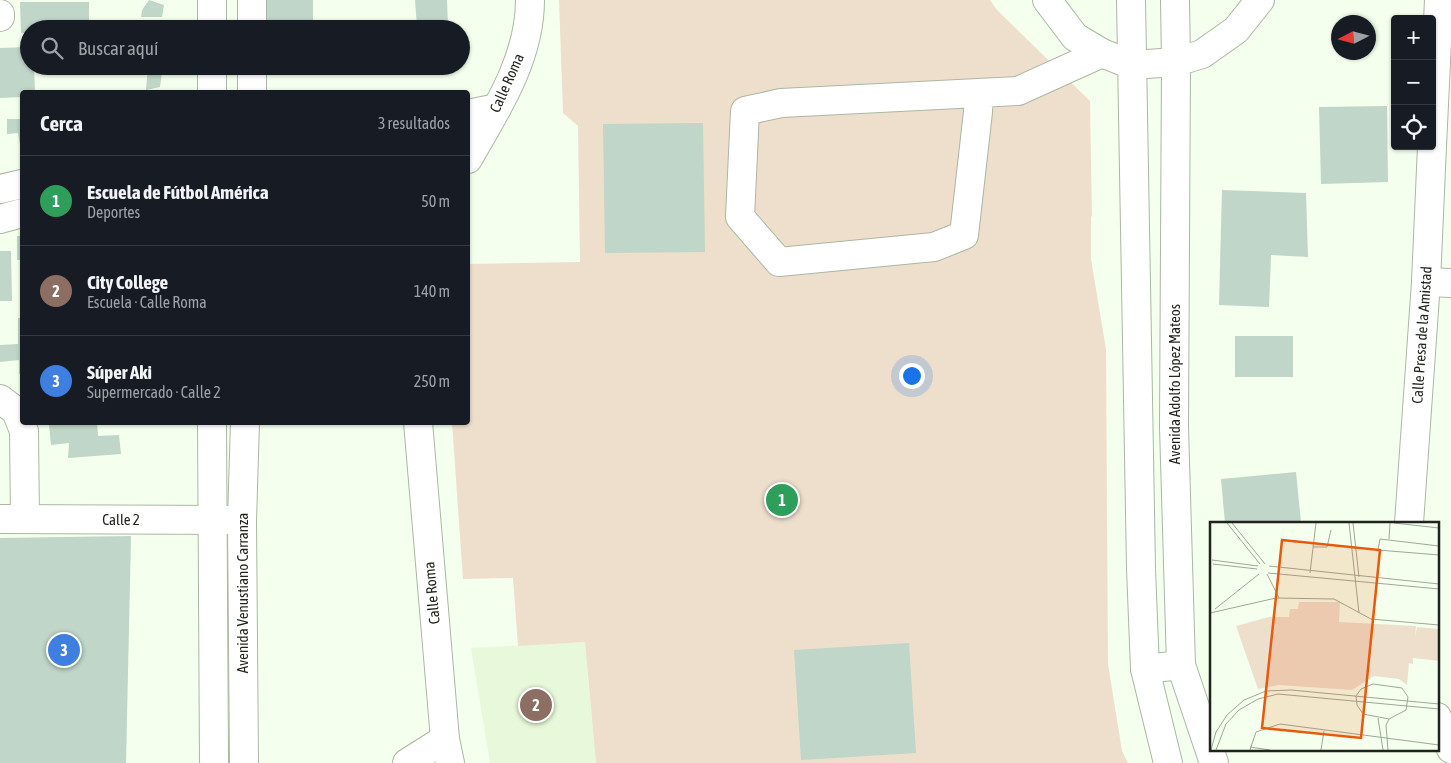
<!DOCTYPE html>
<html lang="es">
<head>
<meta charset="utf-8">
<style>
  :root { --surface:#171b24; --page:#20242c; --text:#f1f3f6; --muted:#9ea1a6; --line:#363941; --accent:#0f766e }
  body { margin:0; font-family:"Asap Condensed",sans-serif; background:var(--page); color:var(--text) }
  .controls { position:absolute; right:15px; top:15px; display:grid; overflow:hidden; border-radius:5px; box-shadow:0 1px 4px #0004 }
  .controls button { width:45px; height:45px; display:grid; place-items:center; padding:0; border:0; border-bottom:1px solid var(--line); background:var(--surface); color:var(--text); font:25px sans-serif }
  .compass { position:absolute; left:1331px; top:15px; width:45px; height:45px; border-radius:50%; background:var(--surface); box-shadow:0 1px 4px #0004; rotate:264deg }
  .you { position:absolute; left:911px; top:375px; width:18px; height:18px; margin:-12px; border:4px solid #fff; border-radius:50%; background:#1a73e8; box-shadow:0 0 0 8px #1a73e833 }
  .badge { display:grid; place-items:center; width:32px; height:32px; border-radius:50%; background:var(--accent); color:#fff; font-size:16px; font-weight:700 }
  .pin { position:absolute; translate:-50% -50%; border:2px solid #fff; box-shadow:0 1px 5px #0006 }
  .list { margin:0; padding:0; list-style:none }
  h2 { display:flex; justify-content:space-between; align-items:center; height:65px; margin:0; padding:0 20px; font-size:21px }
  h2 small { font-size:16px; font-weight:400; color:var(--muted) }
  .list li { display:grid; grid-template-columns:32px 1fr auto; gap:15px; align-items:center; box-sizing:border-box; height:90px; padding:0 20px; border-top:1px solid var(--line) }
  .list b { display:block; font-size:19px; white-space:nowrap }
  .list p { margin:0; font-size:16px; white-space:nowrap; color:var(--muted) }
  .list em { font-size:16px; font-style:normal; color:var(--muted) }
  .icon { flex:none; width:28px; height:28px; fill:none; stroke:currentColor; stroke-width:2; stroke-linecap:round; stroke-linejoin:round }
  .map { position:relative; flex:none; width:1451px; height:763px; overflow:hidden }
  .search { position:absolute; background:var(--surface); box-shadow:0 1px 4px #0004; left:20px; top:20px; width:450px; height:55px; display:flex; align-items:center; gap:12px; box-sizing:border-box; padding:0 18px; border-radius:28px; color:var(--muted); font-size:19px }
  .panel { position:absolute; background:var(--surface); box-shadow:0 1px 4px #0004; left:20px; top:90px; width:450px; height:335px; border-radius:5px }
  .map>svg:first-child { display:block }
  .built { fill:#e8f8db }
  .green { fill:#eddfcc }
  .building { fill:#bfd6c8 }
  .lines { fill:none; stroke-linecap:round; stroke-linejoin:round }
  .minor-casing { stroke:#abb7a3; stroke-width:30 }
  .major-casing { stroke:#abb7a3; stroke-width:30 }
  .minor { stroke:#fff; stroke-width:28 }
  .major { stroke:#fff; stroke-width:28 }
  .labels { text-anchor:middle; stroke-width:4.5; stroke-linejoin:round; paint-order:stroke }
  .street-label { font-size:15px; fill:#1f231b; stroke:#fff }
  .inset-road { fill:none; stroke:#9fa799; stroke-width:1 }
  .view { fill:#e8590c; fill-opacity:0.15; stroke:#e8590c; stroke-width:2.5 }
  .inset-edge { fill:none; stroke:#1f231b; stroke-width:2.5 }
</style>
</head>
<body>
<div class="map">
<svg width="1451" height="763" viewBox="0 0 1451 763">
  <rect width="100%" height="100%" fill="#f4ffed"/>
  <!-- built -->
  <path class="built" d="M 585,642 L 596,763 L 490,763 L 471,648 Z"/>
  <!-- green -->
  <path class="green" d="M 559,0 L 990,0 L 997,10 L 1090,101 L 1092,216 L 1091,217 L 1091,259 L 1106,349 L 1108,664 L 1122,751 L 1128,763 L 596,763 L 585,642 L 518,646 L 513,578 L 463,579 L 452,423 L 468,422 L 468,264 L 580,262 L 578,126 L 563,113 Z"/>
  <!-- building -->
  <g class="building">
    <path d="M 149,0 L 164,5 L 162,17 L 141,17 L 142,10 Z"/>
    <path d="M 264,0 L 313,0 L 313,25 L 262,25 Z"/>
    <path d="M 415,0 L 447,0 L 448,26 L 417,27 Z"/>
    <path d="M 20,2 L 89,2 L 89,29 L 29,29 L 29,33 L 21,33 Z"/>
    <path d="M 29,47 L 29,66 L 34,66 L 35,92 L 22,92 L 22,97 L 0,98 L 0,48 Z"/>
    <path d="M 148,66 L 184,66 L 185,69 L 162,72 L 160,87 L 146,90 Z"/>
    <path d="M 1387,106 L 1388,182 L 1321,184 L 1319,107 Z"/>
    <path d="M 7,119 L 22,119 L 22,158 L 18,133 L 7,134 Z"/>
    <path d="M 703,123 L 705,252 L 605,253 L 603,124 Z"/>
    <path d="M 1222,190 L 1306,193 L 1308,257 L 1271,255 L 1269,307 L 1219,305 Z"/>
    <rect x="17" y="236" width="5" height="24"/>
    <path d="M 0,251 L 11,251 L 12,301 L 0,301 Z"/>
    <path d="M 18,318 L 22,318 L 22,374 L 19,374 L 19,360 L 0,362 L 0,345 L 18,344 Z"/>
    <rect x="1235" y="336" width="58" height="41"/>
    <path d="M 73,422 L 97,422 L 98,436 L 119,435 L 121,454 L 68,458 L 69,443 L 51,445 L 49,425 Z"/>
    <path d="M 1296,472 L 1301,522 L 1225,523 L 1221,479 Z"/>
    <path d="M 131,536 L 126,763 L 0,763 L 0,538 Z"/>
    <path d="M 909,643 L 916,753 L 801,760 L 794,650 Z"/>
  </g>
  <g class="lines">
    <defs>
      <g id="minor">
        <path d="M 252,0 L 252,29"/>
        <path d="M 1047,0 L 1075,37 L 1102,53 L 1132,65 L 1176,62 L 1202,54 L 1236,30 L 1260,0"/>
        <path d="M 0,14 L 0,17"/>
        <path d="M 212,29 L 212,0"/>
        <path d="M 252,66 L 252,92"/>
        <path d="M 212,92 L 212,66"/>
        <path d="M 979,93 L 978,112 L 964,235 L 934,247 L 779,262 L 740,217 L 745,111 L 781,103 L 1018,91 L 1102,53"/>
        <path d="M 468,114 L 497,108"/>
        <path d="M 1432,146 L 1439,0"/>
        <path d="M 468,159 C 496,110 530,59 530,0"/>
        <path d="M 0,189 L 22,184"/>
        <path d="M 0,219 L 22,213"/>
        <path d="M 1426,282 L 1451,283"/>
        <path d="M 0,399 L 16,411 L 24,431 L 25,519"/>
        <path d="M 212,422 L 214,763"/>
        <path d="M 418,422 L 445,739 L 450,763"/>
        <path d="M 0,519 L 231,520"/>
        <path d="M 1409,523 L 1426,282 L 1432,146"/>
        <path d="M 1145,669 L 1181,665"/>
        <path d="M 1437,717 L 1451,749"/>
        <path d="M 244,763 L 242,521 L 245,422"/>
        <path d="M 407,763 L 445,739"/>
      </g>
      <g id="major">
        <path d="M 1131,0 L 1141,569 L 1145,669 L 1168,763"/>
        <path d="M 1175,0 L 1176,62 L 1174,427 L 1181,665 L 1214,763"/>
      </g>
    </defs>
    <!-- minor casing -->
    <use href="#minor" class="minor-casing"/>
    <!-- major casing -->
    <use href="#major" class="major-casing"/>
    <!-- minor -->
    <use href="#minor" class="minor"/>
    <!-- major -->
    <use href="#major" class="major"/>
  </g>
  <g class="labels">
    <!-- street labels -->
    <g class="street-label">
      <text transform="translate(507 83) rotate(-66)" y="5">Calle Roma</text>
      <text transform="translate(1422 335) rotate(-86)" y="5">Calle Presa de la Amistad</text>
      <text transform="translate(1175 384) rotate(-90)" y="5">Avenida Adolfo López Mateos</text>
      <text x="121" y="525">Calle 2</text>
      <text transform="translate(243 593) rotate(-90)" y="5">Avenida Venustiano Carranza</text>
      <text transform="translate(432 593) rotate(-95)" y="5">Calle Roma</text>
    </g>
  </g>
  <!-- overview -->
  <g transform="translate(1210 522)">
    <rect width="229" height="229" fill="#f4ffed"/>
    <path d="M 89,80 L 130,80 L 129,100 L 206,104 L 205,115 L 207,105 L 229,107 L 229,139 L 203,136 L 203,142 L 199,141 L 197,163 L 189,157 L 164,154 L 142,168 L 69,163 L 48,167 L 26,104 L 59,95 L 79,95 L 80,87 L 88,87 Z" fill="#eddfcc"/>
    <path class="inset-road" d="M 17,1 L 50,42M 22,1 L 55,42M 139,1 L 149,91M 143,1 L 149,55M 184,1 L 229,6M 179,17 L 180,1M 229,24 L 170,17 L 168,28 L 229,33M 103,25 L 117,25 L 121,8M 2,38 L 48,44M 3,42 L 47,47M 59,44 L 229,62M 58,51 L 229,67M 100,51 L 106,1M 57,52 L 69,76M 5,87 L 49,52M 0,91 L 66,76 L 124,77 L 161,97 L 229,103M 163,162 L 192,166 L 198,175 L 196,188 L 179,197 L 153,192 L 147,183 L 146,174 L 151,167 ZM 168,196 L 173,228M 40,225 L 60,228M 1,228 L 6,210 L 17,193 L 34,178 L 56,169 L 81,168 L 229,182M 6,228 L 16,202 L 29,188 L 48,177 L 68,172 L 229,187M 40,228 L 46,210 L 70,202 L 229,223M 111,228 L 114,209M 178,228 L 176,203 L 179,197"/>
    <path class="view" d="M 72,18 L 170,28 L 151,216 L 52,206 Z"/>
    <rect width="229" height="229" class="inset-edge"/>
  </g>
</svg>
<div class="controls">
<button>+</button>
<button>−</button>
<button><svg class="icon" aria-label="locate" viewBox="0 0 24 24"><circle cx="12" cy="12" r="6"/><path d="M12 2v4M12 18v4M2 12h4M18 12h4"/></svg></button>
</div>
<svg class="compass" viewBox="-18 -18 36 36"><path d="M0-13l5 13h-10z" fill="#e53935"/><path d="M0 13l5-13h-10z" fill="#9ea1a6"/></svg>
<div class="you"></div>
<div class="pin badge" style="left:782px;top:500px;background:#2e9e5b">1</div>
<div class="pin badge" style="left:536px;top:705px;background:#8d6e63">2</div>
<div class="pin badge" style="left:64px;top:650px;background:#3f7fe0">3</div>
<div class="search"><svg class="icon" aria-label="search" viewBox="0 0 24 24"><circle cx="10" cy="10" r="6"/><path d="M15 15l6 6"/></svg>Buscar aquí</div>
<section class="panel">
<h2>Cerca<small>3 resultados</small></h2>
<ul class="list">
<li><span class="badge" style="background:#2e9e5b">1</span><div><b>Escuela de Fútbol América</b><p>Deportes</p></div><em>50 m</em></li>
<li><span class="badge" style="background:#8d6e63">2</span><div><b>City College</b><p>Escuela · Calle Roma</p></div><em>140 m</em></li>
<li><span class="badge" style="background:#3f7fe0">3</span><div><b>Súper Aki</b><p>Supermercado · Calle 2</p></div><em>250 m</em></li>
</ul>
</section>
</div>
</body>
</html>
